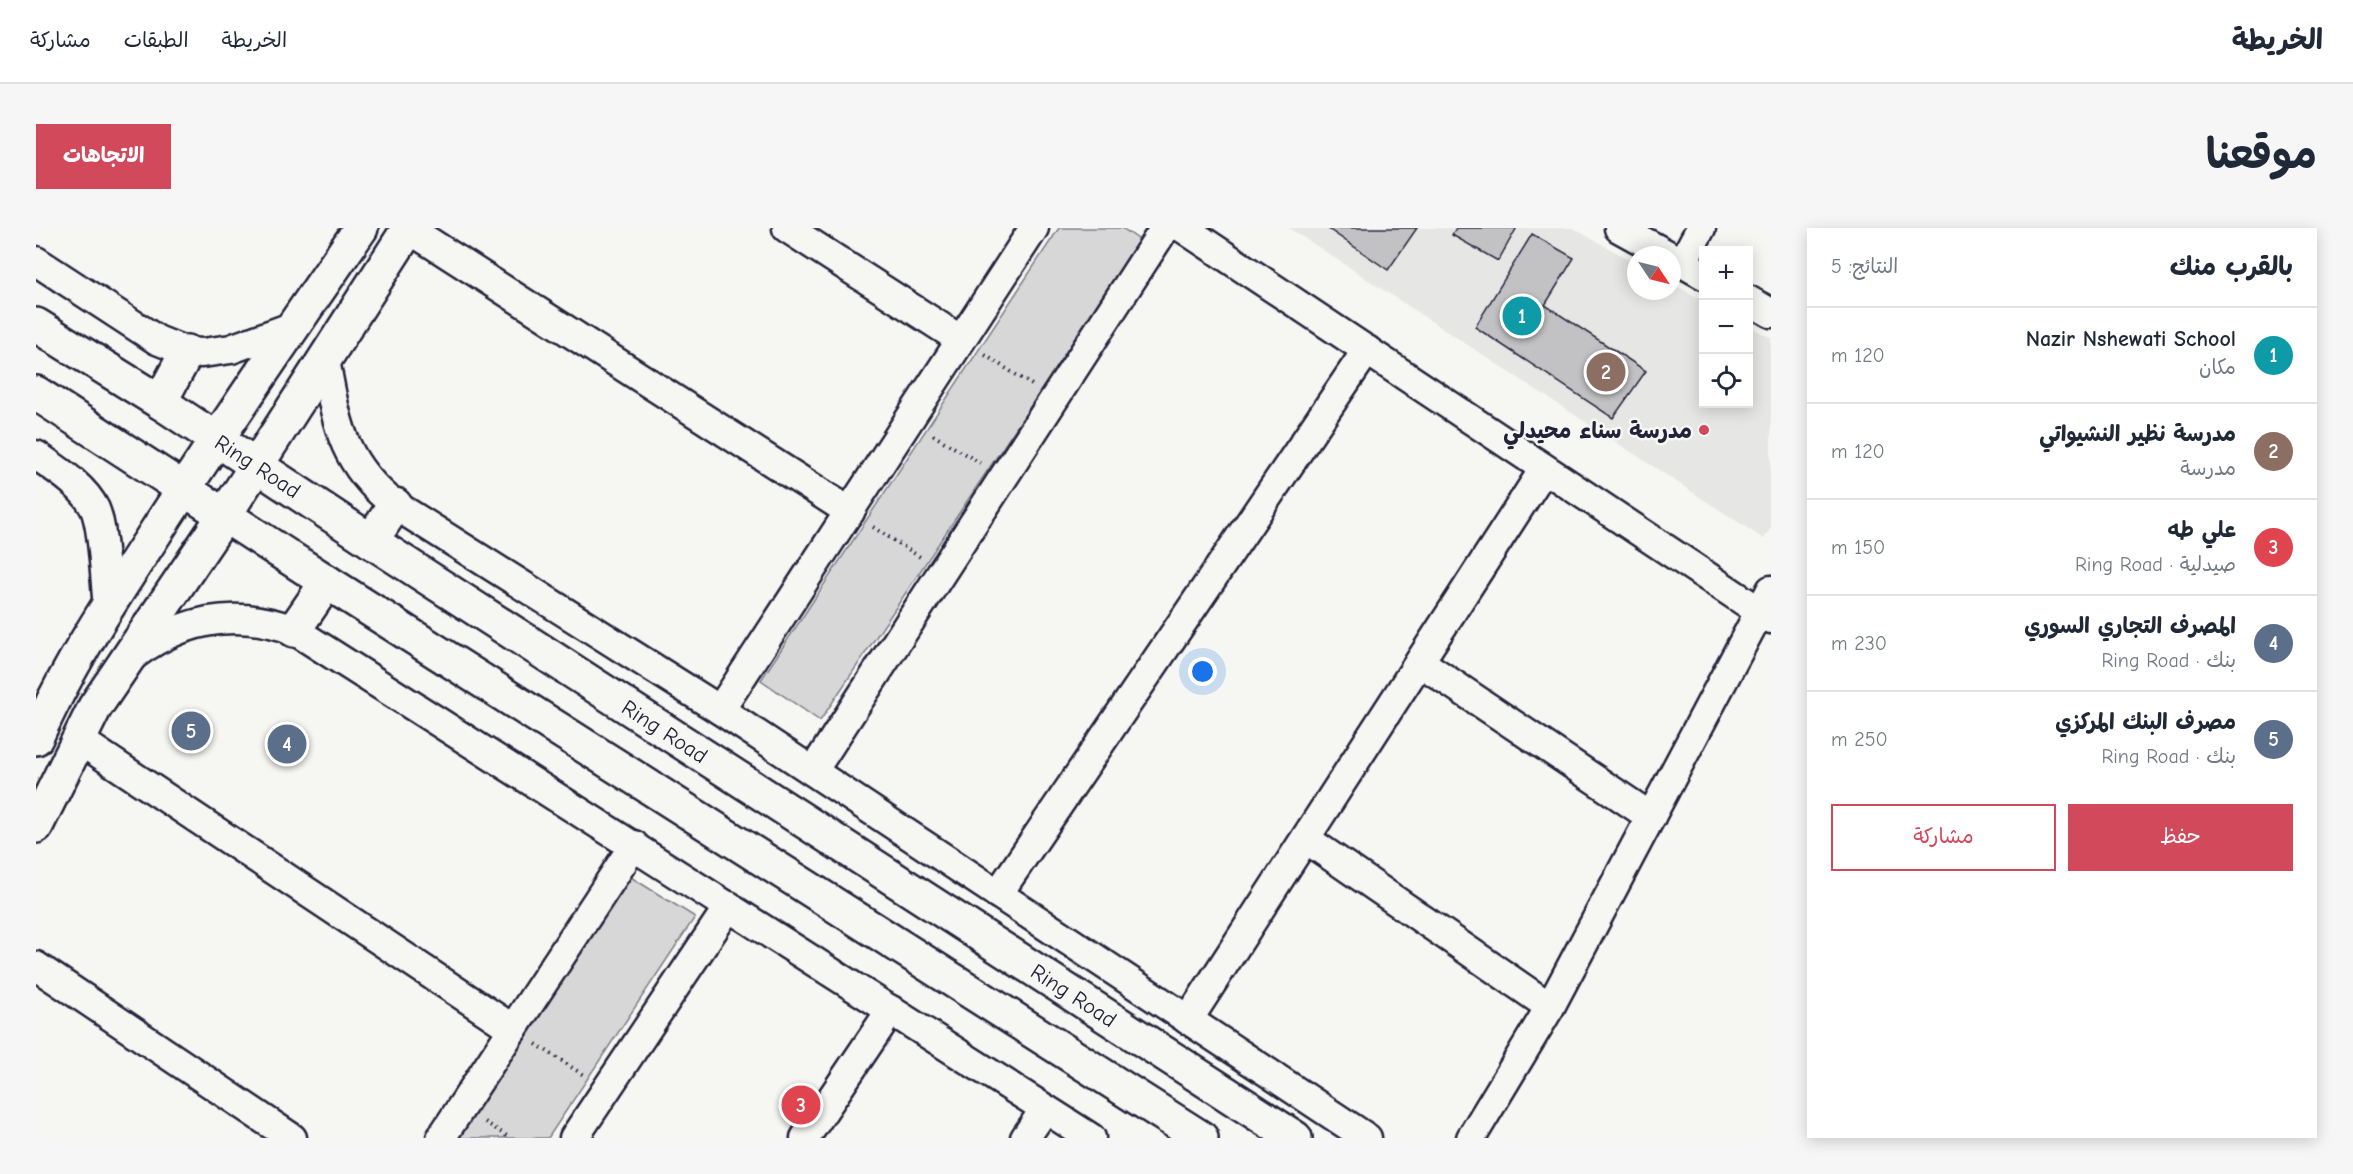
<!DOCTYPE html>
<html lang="ar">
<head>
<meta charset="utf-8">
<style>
  :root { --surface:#fff; --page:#f6f6f7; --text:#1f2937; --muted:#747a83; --line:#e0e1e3; --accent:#d1495b }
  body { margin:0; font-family:"Comic Neue","Playpen Sans Arabic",sans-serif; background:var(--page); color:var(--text); direction:rtl }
  .controls { position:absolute; right:18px; top:18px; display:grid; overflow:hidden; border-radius:0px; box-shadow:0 3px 15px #0003 }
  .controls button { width:54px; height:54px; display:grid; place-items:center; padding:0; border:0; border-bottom:2px solid var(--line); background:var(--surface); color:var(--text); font:30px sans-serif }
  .compass { position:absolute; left:1591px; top:18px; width:54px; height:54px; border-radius:50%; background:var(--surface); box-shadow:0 3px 15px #0003; rotate:125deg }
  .you { position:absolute; left:1167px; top:444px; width:21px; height:21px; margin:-15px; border:4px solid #fff; border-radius:50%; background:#1a73e8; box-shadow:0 0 0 9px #1a73e833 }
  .badge { display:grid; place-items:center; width:39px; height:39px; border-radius:50%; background:var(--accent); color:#fff; font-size:20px; font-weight:700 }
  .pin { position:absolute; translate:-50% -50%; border:3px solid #fff; box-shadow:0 2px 6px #0006 }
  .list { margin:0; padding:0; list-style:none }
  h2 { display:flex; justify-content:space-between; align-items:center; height:78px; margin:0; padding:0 24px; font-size:26px }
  h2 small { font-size:20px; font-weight:400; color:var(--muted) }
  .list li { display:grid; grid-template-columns:39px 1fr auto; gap:18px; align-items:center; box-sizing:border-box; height:96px; padding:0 24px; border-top:2px solid var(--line) }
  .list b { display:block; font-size:22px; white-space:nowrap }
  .list p { margin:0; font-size:20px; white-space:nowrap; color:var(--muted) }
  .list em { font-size:20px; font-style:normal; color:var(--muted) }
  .actions { display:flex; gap:12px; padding:18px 24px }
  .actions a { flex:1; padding:14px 0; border:2px solid var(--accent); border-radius:0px; text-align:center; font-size:21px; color:var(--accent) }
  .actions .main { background:var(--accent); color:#fff }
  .icon { flex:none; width:33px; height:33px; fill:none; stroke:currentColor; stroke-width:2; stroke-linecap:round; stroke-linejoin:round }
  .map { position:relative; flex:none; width:1735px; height:910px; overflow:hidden; direction:ltr; border-radius:0px }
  header { display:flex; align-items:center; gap:36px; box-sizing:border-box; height:84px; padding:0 30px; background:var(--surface); border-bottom:2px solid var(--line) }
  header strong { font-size:28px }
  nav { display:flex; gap:33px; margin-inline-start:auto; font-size:21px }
  .intro { display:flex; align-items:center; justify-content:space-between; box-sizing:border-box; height:144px; padding:0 36px }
  h1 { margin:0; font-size:42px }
  .button { padding:15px 27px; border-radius:0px; background:var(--accent); color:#fff; font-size:21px; font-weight:700 }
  main { display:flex; gap:36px; padding:0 36px }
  aside { flex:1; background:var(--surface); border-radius:0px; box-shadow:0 3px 15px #0003 }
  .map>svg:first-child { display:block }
  .built { fill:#e6e6e4 }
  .green { fill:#d7d7d7; stroke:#7c7c89; stroke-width:1.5 }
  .building { fill:#c2c2c4; stroke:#22223b; stroke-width:1.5 }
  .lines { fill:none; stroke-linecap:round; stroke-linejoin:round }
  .minor-casing { stroke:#22223b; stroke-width:33 }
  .major-casing { stroke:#22223b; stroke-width:38 }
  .highway-casing { stroke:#22223b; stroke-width:38 }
  .path { stroke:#22223b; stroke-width:4; stroke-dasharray:1.5 4.5; stroke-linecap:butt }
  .minor { stroke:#f6f6f2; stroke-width:28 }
  .major { stroke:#f6f6f2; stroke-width:33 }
  .highway { stroke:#f6f6f2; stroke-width:33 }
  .poi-dot { fill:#d1495b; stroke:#f6f6f2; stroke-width:2 }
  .labels { text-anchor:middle; stroke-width:5; stroke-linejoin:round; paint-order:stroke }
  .poi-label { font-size:22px; font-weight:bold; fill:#22223b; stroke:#f6f6f2; text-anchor:end }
  .street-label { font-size:22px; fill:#22223b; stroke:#f6f6f2 }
</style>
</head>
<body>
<header>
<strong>الخريطة</strong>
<nav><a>الخريطة</a><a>الطبقات</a><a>مشاركة</a></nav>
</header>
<div class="intro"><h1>موقعنا</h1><a class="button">الاتجاهات</a></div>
<main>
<aside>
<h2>بالقرب منك<small>النتائج: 5</small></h2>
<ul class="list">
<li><span class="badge" style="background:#0f9aa8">1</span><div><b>Nazir Nshewati School</b><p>مكان</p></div><em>120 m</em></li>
<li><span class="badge" style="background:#8d6e63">2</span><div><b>مدرسة نظير النشيواتي</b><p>مدرسة</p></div><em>120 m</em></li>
<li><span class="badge" style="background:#e0444e">3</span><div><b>علي طه</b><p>صيدلية · Ring Road</p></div><em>150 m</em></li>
<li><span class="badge" style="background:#5c6f8a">4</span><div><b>المصرف التجاري السوري</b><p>بنك · Ring Road</p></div><em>230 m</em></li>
<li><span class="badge" style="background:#5c6f8a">5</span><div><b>مصرف البنك المركزي</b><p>بنك · Ring Road</p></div><em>250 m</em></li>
</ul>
<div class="actions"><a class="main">حفظ</a><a>مشاركة</a></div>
</aside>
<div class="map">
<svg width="1735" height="910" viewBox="0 0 1735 910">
  <rect width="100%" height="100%" fill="#f6f6f2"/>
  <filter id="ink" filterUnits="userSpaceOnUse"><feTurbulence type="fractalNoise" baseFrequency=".0167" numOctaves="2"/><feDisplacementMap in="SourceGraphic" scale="12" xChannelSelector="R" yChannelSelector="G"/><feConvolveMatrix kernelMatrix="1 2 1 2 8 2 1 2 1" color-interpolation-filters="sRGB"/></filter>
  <g filter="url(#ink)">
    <!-- built -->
    <path class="built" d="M 1253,0 L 1536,0 L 1600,35 L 1600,63 L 1636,63 L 1636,55 L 1667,73 L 1668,176 L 1712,176 L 1713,98 L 1735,110 L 1735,299 L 1728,311 Z"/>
    <!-- green -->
    <g class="green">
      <path d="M 1023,0 L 1086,0 L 1105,13 L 784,493 L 725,452 Z"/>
      <path d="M 593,648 L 659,689 L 512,910 L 422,910 Z"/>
    </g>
    <!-- building -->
    <g class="building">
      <path d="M 1291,0 L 1381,0 L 1352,42 Z"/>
      <path d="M 1420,0 L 1480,0 L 1480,1 L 1462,33 L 1416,7 Z"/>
      <path d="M 1496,6 L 1538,30 L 1509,77 L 1610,143 L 1577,190 L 1439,99 Z"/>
    </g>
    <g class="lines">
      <defs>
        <g id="minor">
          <path d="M 751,0 L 925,112"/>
          <path d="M 1147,0 L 1735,391"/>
          <path d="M 1583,0 L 1632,27"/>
          <path d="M 373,1 L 814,284"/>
          <path d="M 1636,29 L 1668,47"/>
          <path d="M 0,33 L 121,112 L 151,124 L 166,125 L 195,121 L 258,98"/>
          <path d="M 1646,35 L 1665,0"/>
          <path d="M 1712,72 L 1735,85"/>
          <path d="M 289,132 C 301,195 305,234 359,277 L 684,482 L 1331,910"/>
          <path d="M 0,227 C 20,241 48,258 59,281 C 68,302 69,355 72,379"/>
          <path d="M 95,429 C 145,391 199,380 258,402 L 1055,910"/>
          <path d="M 1384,434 L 1615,589"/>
          <path d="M 684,482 L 998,0"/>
          <path d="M 43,512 L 477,801"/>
          <path d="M 777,543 L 1129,0"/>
          <path d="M 1270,611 L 1514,779"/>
          <path d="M 962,666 L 1331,122"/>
          <path d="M 0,738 L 256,910"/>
          <path d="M 1152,792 L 1508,241"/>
          <path d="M 405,910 L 598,617"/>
          <path d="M 538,910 L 693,678"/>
          <path d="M 769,910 L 855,782"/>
          <path d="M 989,910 L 1009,881"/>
          <path d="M 1435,910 L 1514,779 L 1735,362"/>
        </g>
        <g id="major">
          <path d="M 0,510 C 30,441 73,376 114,313 C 182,207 253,104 325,0"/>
          <path d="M 0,598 L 59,479 L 188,288 L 373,0"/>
        </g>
        <g id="highway">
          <path d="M 0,97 L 124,174 L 335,313 L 1259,910"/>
          <path d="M 0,165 L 291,354 L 1165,910"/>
          <path d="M 124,174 L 151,124"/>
          <path d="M 335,313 L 359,277"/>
          <path d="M 258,402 L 291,354"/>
        </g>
      </defs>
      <!-- minor casing -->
      <use href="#minor" class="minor-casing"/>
      <!-- major casing -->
      <use href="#major" class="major-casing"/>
      <!-- highway casing -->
      <use href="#highway" class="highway-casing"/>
      <!-- path -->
      <g class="path">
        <path d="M 949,127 L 996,157"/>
        <path d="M 897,207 L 944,235"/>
        <path d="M 837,299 L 884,329"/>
        <path d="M 500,816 L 549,848"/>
        <path d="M 449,894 L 474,910"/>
      </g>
      <!-- minor -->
      <use href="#minor" class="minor"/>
      <!-- major -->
      <use href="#major" class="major"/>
      <!-- highway -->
      <use href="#highway" class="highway"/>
    </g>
  </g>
  <!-- markers -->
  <circle class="poi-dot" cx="1668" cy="202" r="6"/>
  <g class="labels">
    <!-- poi labels -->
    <g class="poi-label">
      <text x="1656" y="210">مدرسة سناء محيدلي</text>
    </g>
    <!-- street labels -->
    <g class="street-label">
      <text transform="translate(222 238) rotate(33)" y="8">Ring Road</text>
      <text transform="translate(629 503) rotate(33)" y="8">Ring Road</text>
      <text transform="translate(1038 767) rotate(33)" y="8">Ring Road</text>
    </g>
  </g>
</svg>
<div class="controls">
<button>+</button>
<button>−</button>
<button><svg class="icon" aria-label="locate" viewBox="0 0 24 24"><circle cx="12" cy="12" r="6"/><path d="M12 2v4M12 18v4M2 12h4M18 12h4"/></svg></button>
</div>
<svg class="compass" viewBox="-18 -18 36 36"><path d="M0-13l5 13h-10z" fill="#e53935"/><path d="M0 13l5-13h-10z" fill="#747a83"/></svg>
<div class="you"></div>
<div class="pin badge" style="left:1486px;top:88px;background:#0f9aa8">1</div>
<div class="pin badge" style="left:1570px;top:144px;background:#8d6e63">2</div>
<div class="pin badge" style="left:765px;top:877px;background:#e0444e">3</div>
<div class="pin badge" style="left:251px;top:516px;background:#5c6f8a">4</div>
<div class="pin badge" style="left:155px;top:503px;background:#5c6f8a">5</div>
</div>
</main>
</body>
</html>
